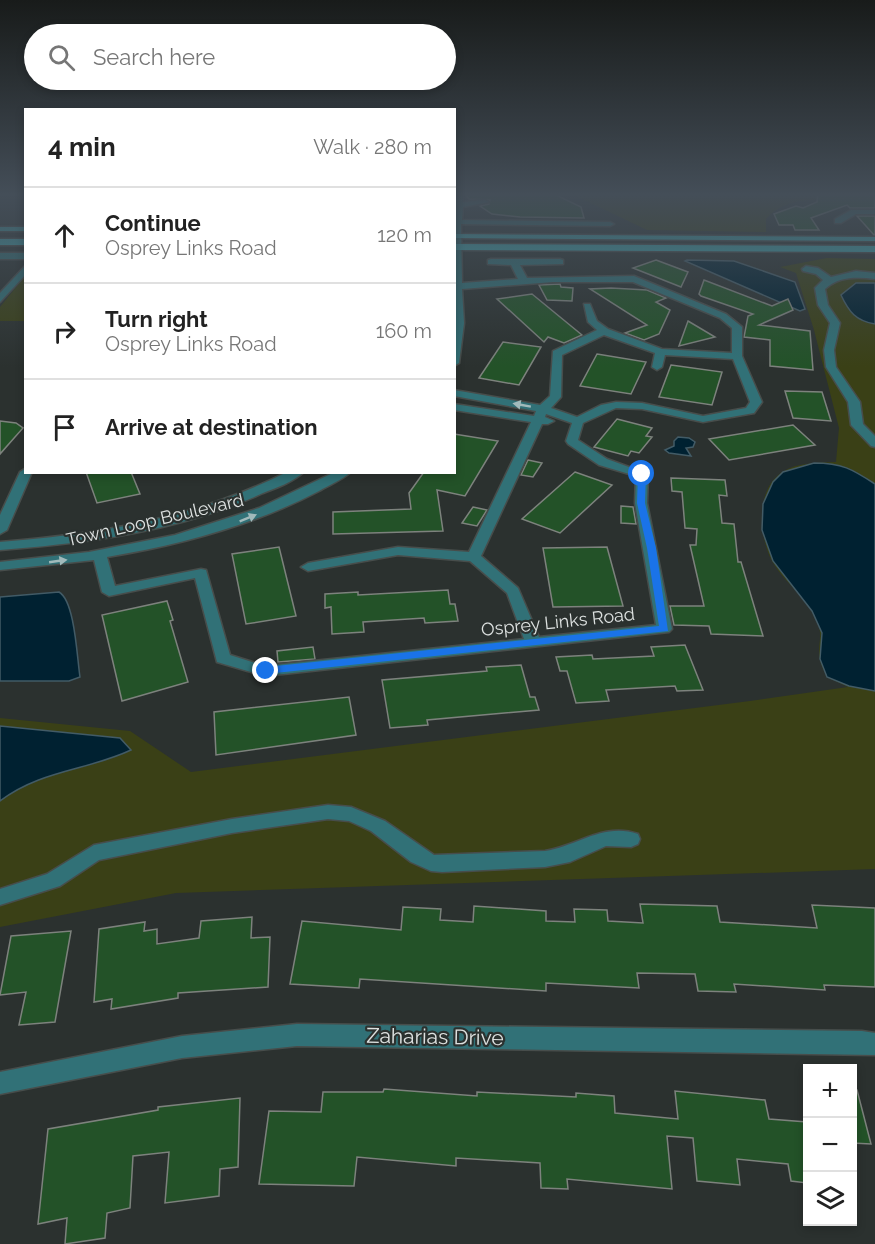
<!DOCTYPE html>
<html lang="en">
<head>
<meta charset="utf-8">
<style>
  :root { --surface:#fff; --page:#f2f2f2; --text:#222; --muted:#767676; --line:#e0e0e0 }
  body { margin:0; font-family:Raleway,sans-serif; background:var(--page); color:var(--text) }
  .controls { position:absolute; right:18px; bottom:18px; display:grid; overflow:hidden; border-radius:0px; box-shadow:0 3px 9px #0003 }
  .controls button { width:54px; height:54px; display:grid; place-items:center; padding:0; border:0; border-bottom:2px solid var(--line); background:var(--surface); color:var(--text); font:30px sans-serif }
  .stop { position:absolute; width:18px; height:18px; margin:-14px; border:4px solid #1a73e8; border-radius:50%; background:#fff }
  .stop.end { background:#1a73e8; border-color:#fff; box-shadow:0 2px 6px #0008 }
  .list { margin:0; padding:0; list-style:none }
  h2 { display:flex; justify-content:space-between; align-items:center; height:78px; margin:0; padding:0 24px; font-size:26px }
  h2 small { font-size:20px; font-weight:400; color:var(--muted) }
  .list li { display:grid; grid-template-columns:39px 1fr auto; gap:18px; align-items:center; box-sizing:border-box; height:96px; padding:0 24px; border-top:2px solid var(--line) }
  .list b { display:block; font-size:22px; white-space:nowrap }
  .list p { margin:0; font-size:20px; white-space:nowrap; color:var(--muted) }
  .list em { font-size:20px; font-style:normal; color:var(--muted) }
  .icon { flex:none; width:33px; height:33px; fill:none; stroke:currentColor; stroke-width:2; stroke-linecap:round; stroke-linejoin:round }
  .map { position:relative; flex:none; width:875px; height:1244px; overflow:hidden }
  .search { position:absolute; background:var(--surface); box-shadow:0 3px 9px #0003; left:24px; top:24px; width:432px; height:66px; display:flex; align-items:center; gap:15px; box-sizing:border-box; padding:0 21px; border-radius:33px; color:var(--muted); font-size:22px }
  .panel { position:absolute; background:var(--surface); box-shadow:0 3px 9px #0003; left:24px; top:108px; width:432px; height:366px; border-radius:0px }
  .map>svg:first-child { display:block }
  .green { fill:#3a4016 }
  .water { fill:#002131; stroke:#425b66; stroke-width:1.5 }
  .building { fill:#235228; stroke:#7d827d; stroke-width:1.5 }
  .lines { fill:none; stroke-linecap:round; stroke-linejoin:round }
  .minor-casing { stroke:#474d4b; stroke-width:3 }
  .major-casing { stroke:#474d4b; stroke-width:3 }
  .minor { fill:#317177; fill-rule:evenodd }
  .major { fill:#3eaeb7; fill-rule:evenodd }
  .oneway { fill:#a1babb }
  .route { fill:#1a73e8 }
  .labels { text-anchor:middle; stroke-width:4.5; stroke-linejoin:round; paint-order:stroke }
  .street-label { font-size:18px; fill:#dde1e0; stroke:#2b312f }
  .near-street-label { font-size:21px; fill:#dde1e0; stroke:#2b312f }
</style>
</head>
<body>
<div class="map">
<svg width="875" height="1244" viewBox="0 0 875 1244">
  <rect width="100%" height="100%" fill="#2b312f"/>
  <!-- green -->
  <g class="green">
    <path d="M 570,193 L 851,193 L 850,199 C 821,200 786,195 766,219 L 766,232 L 647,230 Z"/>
    <path d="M 827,258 L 875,259 L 875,869 L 176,893 L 0,927 L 0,718 L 130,731 L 191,772 L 750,701 L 848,687 L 827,677 C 825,672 821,666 820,660 C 816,640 827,636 812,612 C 802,593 782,580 772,561 C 759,536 755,490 782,472 C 798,462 819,463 836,462 L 839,428 L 814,330 L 796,273 L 780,267 Z"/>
    <path d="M 25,276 L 25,321 L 0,321 L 0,307 Z"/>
  </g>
  <!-- water -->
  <g class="water">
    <path d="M 687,260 L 734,261 L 795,282 L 805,309 L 800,311 L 685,261 Z"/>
    <path d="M 856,283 L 875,283 L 875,324 C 856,321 849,312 841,295 Z"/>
    <path d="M 678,437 L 689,438 L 695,442 L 693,447 L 686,448 L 691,456 L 669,453 L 665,450 L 674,446 L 674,441 Z"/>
    <path d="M 814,463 C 842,463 852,469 875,484 L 875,691 L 849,686 L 827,677 L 820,659 L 822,633 L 812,611 L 773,561 L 762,530 L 763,504 L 773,482 L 783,472 Z"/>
    <path d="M 59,592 C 75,601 77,658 80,677 L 69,681 L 0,681 L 0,597 Z"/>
    <path d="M 0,726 L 120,738 L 131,750 C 86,771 41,770 0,801 Z"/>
  </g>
  <!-- building -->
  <g class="building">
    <path d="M 464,193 L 552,193 L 581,207 L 584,218 L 520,217 L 492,214 L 480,206 L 489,204 L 490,200 L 469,199 Z"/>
    <path d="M 818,193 L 875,193 L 875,208 L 850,208 L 847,205 L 811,218 L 819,230 L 795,230 L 793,225 L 779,225 L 774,214 L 796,206 L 803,208 L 817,202 Z"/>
    <path d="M 857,216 L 875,216 L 875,235 L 874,235 Z"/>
    <path d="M 656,260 L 688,272 L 681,287 L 633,268 Z"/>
    <path d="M 704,280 L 772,306 L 788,299 L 793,310 L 759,325 L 810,331 L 813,370 L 770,366 L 770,340 L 744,337 L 748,316 L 753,314 L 701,296 L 699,294 Z"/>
    <path d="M 560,284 L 561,287 L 573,288 L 572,301 L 547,300 L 539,285 Z"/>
    <path d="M 611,288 L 647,290 L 666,298 L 656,302 L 670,310 L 659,334 L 644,340 L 625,333 L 647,325 L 590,289 Z"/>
    <path d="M 532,294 L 582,335 L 564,343 L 548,337 L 544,342 L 497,299 Z"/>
    <path d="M 688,321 L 715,337 L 679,346 Z"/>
    <path d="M 503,342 L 541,347 L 519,385 L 479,378 Z"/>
    <path d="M 597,354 L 646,362 L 631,394 L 580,386 Z"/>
    <path d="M 671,365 L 722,372 L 712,405 L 659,397 Z"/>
    <path d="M 785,391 L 822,392 L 831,421 L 793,418 Z"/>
    <path d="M 617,419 L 652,428 L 646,436 L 652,437 L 639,453 L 631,451 L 628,456 L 594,447 Z"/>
    <path d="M 0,421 L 16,423 L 23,428 L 0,454 Z"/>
    <path d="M 793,425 L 815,445 L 729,460 L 709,439 Z"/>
    <path d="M 454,434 L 498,441 L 465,496 L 437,490 L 443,531 L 333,534 L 333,512 L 411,509 L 409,493 L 424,472 L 454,472 Z"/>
    <path d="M 528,460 L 542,463 L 533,477 L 521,475 Z"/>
    <path d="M 86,472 L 131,472 L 140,494 L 97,503 Z"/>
    <path d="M 575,472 L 612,485 L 560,533 L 522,519 Z"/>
    <path d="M 671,478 L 725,480 L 727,496 L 719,495 L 722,523 L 734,524 L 738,562 L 741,562 L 763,636 L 711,634 L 709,626 L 674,625 L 670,606 L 704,606 L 690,545 L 696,545 L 697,529 L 685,528 L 682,492 L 672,491 Z"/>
    <path d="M 621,506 L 633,507 L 636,524 L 621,523 Z"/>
    <path d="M 473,507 L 487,510 L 477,526 L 462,523 Z"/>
    <path d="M 279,547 L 296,616 L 246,624 L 232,554 Z"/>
    <path d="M 607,547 L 623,606 L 553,607 L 543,548 Z"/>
    <path d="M 448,590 L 450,604 L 455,604 L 458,621 L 425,623 L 424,618 L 363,622 L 364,632 L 332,634 L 331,607 L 325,608 L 325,594 L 358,592 L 358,595 Z"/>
    <path d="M 167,601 L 173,620 L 170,621 L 188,682 L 122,701 L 102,615 Z"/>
    <path d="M 685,645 L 703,690 L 677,691 L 675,686 L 606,690 L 609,701 L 576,703 L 567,671 L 560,671 L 556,657 L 592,655 L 593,659 L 654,656 L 651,647 Z"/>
    <path d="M 313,647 L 315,659 L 278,662 L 277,651 Z"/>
    <path d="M 521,665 L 530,697 L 535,697 L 539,710 L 427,720 L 428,725 L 390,728 L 382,680 L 487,671 L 486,667 Z"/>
    <path d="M 349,697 L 356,735 L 216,755 L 214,712 Z"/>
    <path d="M 640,904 L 717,906 L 720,922 L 817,928 L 812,905 L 875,908 L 875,987 L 824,985 L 825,990 L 734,984 L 736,992 L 698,991 L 695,974 L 637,973 L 639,988 L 546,983 L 546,991 L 360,979 L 359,988 L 290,984 L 302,921 L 401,930 L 403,907 L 441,909 L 440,920 L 473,922 L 474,906 L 546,911 L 546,921 L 575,922 L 574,909 L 607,910 L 608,921 L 643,923 Z"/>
    <path d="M 252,917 L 251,938 L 270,937 L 268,987 L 178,993 L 178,998 L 111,1009 L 112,999 L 94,1002 L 99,929 L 145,922 L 144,931 L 157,929 L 157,944 L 199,938 L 201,921 Z"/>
    <path d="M 71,931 L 55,1022 L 19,1025 L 26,992 L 0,995 L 11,936 Z"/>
    <path d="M 384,1089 L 477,1096 L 477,1092 L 576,1097 L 576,1093 L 614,1096 L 615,1113 L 678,1119 L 675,1091 L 765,1100 L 769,1119 L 807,1122 L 807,1183 L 791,1181 L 788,1164 L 737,1159 L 740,1185 L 697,1181 L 693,1138 L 667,1136 L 672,1189 L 567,1179 L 568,1189 L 541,1188 L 540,1163 L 456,1158 L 456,1166 L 357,1157 L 354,1186 L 259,1184 L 269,1111 L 321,1112 L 323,1092 L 383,1092 Z"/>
    <path d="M 857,1090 L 871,1144 L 852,1143 L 852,1091 Z"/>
    <path d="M 240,1098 L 238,1167 L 220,1169 L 219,1196 L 165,1203 L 169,1152 L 133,1156 L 130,1208 L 107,1213 L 105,1238 L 65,1244 L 67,1218 L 38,1224 L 48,1129 L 158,1110 L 158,1107 Z"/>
  </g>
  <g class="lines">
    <defs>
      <g id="minor">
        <path d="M 454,193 L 462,193 L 463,202 L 485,200 L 489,202 L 463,207 L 462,220 L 610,222 L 614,224 L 610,226 L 461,224 L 462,283 L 518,279 L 511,265 L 488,264 L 488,260 L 491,259 L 560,259 L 563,260 L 563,264 L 520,265 L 527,278 L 634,276 L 726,314 L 742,327 L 742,356 L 762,402 L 754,413 L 703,422 L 642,409 L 616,408 L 583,423 L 578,440 L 607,459 L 648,474 L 647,503 L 672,629 L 669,632 L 265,676 L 217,662 L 195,578 L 109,596 L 102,592 L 94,560 L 0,570 L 0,562 L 89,552 L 175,535 L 259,508 L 335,472 L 351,472 C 342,480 329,485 319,491 C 254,525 180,545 107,557 L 115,586 L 201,569 L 206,570 L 230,655 L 265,666 L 524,639 L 507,593 L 470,561 L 398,555 L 308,571 L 301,567 L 308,563 L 398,547 L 469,552 L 531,422 L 454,410 L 454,404 L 534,416 L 536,411 L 454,396 L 454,390 L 540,405 L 550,396 L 553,351 L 597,330 L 588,322 L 584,304 L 590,304 L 597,321 L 608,329 L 662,349 L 732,353 L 732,328 L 720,318 L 633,282 L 553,282 L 462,289 L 464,323 L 459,363 L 454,366 ZM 604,335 L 655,353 L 652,367 L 657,370 L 662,367 L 665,355 L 733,359 L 750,402 L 746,408 L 703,416 L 642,403 L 616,402 L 601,405 L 577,417 L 551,408 L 561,397 L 562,355 ZM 546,414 L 572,423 L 566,441 L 568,444 L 599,465 L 636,476 L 635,503 L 656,625 L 539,637 L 518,588 L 481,556 L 542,424 L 548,424 L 554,421 L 545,417 Z"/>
        <path d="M 851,210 L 875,210 L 875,214 L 856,214 L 841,223 L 835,223 L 835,219 Z"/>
        <rect x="0" y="253" width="26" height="6"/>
        <path d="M 26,265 L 26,274 L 0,302 L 0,293 Z"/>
        <path d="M 806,266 L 818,268 L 831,277 L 856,271 L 875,273 L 875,279 C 857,277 839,276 825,289 L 828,305 L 840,323 L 834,350 L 836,367 L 860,402 L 863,424 L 875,436 L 875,447 L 871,446 L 851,425 L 848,402 L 826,367 L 824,350 L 830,323 L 818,305 L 815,288 L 823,280 L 816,274 L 803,271 L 802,269 Z"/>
        <path d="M 26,468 L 26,472 L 32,472 L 7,530 L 0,534 L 0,515 L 20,472 Z"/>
        <path d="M 287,472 L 304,472 C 293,482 276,488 263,493 C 180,531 90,543 0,550 L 0,542 C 101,534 196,518 287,472 Z"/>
        <path d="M 328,805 L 351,807 L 385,821 L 434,855 L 545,851 C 577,846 604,822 638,834 L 640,839 L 638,844 L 631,847 L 606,846 L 570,862 L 545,867 L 442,872 L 431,871 L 411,862 L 371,831 L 358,825 L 349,821 L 328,819 L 232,833 L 99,860 L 60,886 L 0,905 L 0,889 L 47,874 L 94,845 L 232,819 Z"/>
        <path d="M 297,1024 L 862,1031 L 875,1033 L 875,1055 L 297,1046 L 182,1058 L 0,1094 L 0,1072 L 182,1036 Z"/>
      </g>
      <g id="major">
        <rect x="0" y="227" width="26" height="4"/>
        <path d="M 454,234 L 875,237 L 875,241 L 454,238 Z"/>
        <rect x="0" y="239" width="26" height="6"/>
        <path d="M 454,244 L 875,246 L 875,252 L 454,250 Z"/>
      </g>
    </defs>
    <!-- minor casing -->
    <use href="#minor" class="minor-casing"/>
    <!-- major casing -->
    <use href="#major" class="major-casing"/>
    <!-- minor -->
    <use href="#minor" class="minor"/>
    <!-- major -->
    <use href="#major" class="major"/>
  </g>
  <!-- one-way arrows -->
  <defs><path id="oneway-solid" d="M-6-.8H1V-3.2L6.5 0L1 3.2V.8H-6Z" transform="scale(1.5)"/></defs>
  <g class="oneway">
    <use href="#oneway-solid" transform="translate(522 405) rotate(-170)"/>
    <use href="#oneway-solid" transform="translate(248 518) rotate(-22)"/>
    <use href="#oneway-solid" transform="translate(58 561) rotate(-8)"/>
  </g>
  <!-- sky -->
  <linearGradient id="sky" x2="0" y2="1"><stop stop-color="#181b1a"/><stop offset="0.53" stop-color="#444e58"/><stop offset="1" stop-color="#444e58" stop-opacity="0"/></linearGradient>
  <rect width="875" height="367" fill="url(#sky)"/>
  <!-- route -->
  <path class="route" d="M 642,471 L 646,474 L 645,503 L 656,548 L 668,631 L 266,674 L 260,671 L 266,667 L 659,626 L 647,548 L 637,503 L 638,474 Z"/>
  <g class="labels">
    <!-- street labels -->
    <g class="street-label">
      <text transform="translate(155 520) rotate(-13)" y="6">Town Loop Boulevard</text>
      <text transform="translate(558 622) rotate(-6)" y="6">Osprey Links Road</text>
    </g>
    <!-- near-street labels -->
    <g class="near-street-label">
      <text transform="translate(435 1037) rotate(1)" y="7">Zaharias Drive</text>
    </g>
  </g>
</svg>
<div class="controls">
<button>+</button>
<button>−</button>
<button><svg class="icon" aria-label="layers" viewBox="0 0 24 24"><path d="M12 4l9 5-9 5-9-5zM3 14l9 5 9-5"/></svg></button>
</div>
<div class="stop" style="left:642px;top:474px"></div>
<div class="stop end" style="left:266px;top:671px"></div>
<div class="search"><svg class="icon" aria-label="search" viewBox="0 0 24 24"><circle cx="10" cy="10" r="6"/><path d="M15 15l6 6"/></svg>Search here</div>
<section class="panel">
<h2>4 min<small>Walk · 280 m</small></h2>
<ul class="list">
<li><svg class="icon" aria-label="ahead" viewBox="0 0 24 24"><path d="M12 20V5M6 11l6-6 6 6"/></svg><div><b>Continue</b><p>Osprey Links Road</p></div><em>120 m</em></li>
<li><svg class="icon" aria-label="right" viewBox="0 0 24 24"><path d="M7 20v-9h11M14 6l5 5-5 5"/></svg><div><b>Turn right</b><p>Osprey Links Road</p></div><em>160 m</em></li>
<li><svg class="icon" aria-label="arrive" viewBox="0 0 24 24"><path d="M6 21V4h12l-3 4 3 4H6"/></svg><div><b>Arrive at destination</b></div></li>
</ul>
</section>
</div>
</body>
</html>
